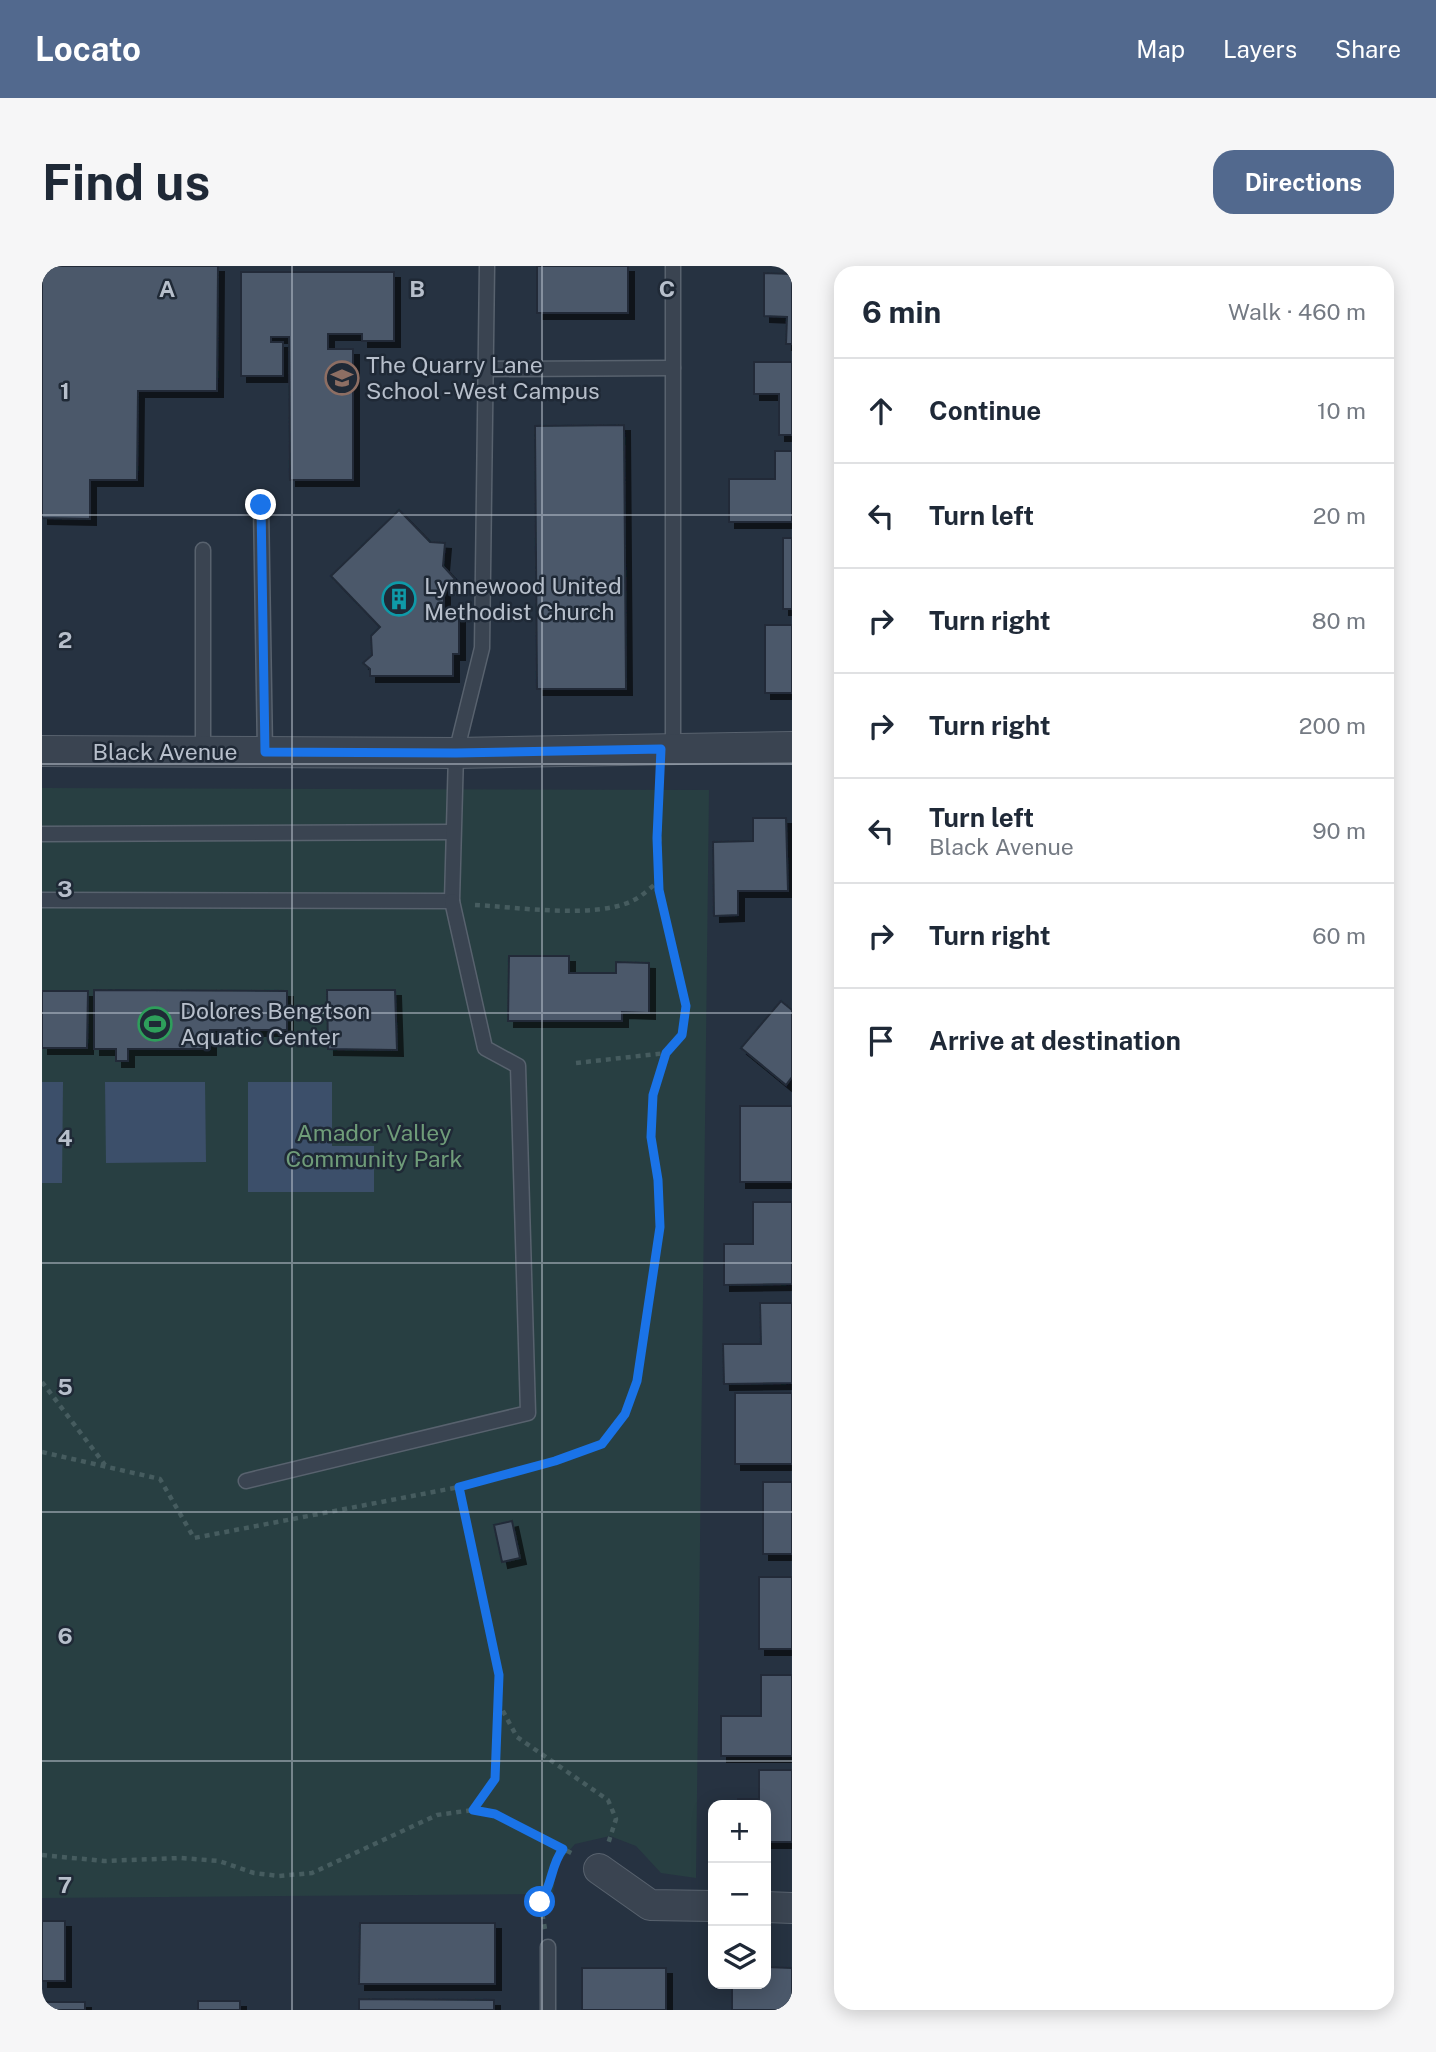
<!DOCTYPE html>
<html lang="en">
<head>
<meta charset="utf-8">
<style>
  :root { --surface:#fff; --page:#f6f6f7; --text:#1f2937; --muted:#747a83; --line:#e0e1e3; --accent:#52698e }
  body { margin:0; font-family:"Public Sans",sans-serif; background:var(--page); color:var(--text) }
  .controls { position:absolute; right:21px; bottom:21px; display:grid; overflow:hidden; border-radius:14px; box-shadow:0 4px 18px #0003 }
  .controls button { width:63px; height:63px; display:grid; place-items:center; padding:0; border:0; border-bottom:2px solid var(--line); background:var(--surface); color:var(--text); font:35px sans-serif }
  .stop { position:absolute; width:21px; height:21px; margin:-16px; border:5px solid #1a73e8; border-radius:50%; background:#fff }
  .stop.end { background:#1a73e8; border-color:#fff; box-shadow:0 2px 7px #0008 }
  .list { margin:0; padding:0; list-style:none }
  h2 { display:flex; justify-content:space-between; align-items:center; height:91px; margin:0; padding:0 28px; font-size:30px }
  h2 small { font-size:23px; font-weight:400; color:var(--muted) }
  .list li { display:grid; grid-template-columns:46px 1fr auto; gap:21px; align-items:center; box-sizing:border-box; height:105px; padding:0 28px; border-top:2px solid var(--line) }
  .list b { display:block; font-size:26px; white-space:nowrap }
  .list p { margin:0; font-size:23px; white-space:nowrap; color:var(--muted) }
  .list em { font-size:23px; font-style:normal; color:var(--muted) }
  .icon { flex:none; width:38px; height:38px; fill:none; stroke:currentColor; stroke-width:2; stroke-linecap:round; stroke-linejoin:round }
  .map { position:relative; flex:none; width:750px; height:1744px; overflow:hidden; border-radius:21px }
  header { display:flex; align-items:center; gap:42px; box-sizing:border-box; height:98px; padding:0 35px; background:var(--accent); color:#fff }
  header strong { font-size:33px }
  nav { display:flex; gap:38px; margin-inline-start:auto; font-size:24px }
  .intro { display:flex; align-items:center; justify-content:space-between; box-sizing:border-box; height:168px; padding:0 42px }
  h1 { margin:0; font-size:49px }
  .button { padding:18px 32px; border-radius:21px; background:var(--accent); color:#fff; font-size:24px; font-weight:700 }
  main { display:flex; gap:42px; padding:0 42px }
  aside { flex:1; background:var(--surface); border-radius:21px; box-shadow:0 4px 18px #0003 }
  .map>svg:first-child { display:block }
  .green { fill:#283f42 }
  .water { fill:#3c4f6a }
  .building { fill:#4c596a; stroke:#212b38; stroke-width:2; filter:url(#shadow) }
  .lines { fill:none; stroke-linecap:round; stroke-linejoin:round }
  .lane-casing { stroke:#58626e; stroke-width:17 }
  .street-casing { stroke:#58626e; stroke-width:32 }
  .path { stroke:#465c5f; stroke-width:4.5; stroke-dasharray:5 5; stroke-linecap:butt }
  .lane { stroke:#3a4451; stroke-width:14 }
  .street { stroke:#3a4451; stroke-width:30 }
  .route { stroke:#1a73e8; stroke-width:9 }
  .grid { fill:none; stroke:#b7bfcb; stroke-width:2; stroke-opacity:0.55 }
  .labels { text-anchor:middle; stroke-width:5; stroke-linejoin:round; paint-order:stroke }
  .poi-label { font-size:23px; fill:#b7bfcb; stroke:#1f2936; text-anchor:start }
  .street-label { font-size:23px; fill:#b7bfcb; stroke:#1f2936 }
  .park-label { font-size:23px; fill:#6f9c79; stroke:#1f2936 }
  .grid-label { font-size:23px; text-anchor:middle; font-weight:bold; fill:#b7bfcb; stroke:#1f2936; stroke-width:5; stroke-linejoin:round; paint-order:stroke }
</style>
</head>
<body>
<header>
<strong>Locato</strong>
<nav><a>Map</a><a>Layers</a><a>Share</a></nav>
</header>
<div class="intro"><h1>Find us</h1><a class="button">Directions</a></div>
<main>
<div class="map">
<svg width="750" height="1744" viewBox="0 0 750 1744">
  <defs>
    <filter id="shadow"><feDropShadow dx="6" dy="6" stdDeviation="0" flood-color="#0009"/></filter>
  </defs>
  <rect width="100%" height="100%" fill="#263241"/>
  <!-- green -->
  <path class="green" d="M 0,522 L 667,524 L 654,1612 L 619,1607 L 594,1580 L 568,1570 L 533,1578 L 515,1599 L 511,1628 L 0,1632 Z"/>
  <!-- water -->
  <g class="water">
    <path d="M 0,816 L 21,816 L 20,917 L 0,917 Z"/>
    <path d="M 63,816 L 163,816 L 164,896 L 64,897 Z"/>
    <path d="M 206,816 L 290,816 L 290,880 L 332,880 L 332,926 L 206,926 Z"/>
  </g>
  <!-- building -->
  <g class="building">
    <path d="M 0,0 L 176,0 L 175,125 L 96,125 L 95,214 L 48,214 L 48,253 L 0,252 Z"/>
    <rect x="495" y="0" width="91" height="47"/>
    <path d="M 199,6 L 352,6 L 352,75 L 320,75 L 320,68 L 286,68 L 286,83 L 311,83 L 311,214 L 248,214 L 247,71 L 229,71 L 229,76 L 241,76 L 241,110 L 199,110 Z"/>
    <path d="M 722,7 L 750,8 L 750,78 L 744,78 L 745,51 L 722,50 Z"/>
    <path d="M 712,96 L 750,96 L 750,169 L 737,169 L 737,128 L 712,128 Z"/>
    <path d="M 582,159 L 584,423 L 495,423 L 493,160 Z"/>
    <path d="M 733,185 L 750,185 L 750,256 L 687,256 L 687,213 L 733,213 Z"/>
    <path d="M 357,244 L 388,276 L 403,277 L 401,300 L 413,313 L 402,323 L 402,344 L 417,344 L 417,388 L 411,388 L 411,410 L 328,410 L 328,403 L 321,397 L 330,389 L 329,370 L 338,361 L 289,310 Z"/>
    <rect x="741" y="272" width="9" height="71"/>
    <rect x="723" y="359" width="27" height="68"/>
    <path d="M 711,552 L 744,552 L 746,625 L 696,625 L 696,649 L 672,650 L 671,576 L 711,575 Z"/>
    <path d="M 467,690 L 527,690 L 527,707 L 574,707 L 574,696 L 607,697 L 607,747 L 580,746 L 580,755 L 466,755 Z"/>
    <path d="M 52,724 L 245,725 L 245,764 L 168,764 L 168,783 L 86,783 L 86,795 L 74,795 L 74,783 L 52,783 Z"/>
    <path d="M 285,724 L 353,724 L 355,784 L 286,783 Z"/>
    <path d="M 0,725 L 46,725 L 45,782 L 0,782 Z"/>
    <path d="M 739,735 L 750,744 L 750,811 L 744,819 L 699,782 Z"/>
    <rect x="698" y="840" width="52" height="76"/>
    <path d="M 711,936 L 750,936 L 750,1018 L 682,1019 L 682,978 L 711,978 Z"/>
    <path d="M 718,1037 L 750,1037 L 750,1117 L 682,1118 L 681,1078 L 719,1078 Z"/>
    <rect x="693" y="1127" width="57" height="71"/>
    <rect x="721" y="1216" width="29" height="72"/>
    <path d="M 470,1255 L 478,1292 L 460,1296 L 452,1259 Z"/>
    <rect x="717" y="1311" width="33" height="72"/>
    <path d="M 719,1409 L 750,1409 L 750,1490 L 679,1490 L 679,1450 L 719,1450 Z"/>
    <path d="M 717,1504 L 750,1504 L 750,1576 L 724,1576 L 724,1539 L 696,1539 L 696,1533 L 717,1533 Z"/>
    <rect x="0" y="1655" width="23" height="60"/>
    <path d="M 318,1657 L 453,1657 L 453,1718 L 317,1718 Z"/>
    <path d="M 724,1701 L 750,1702 L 750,1744 L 690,1744 L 690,1718 L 724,1718 Z"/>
    <rect x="540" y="1702" width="84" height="42"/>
    <path d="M 317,1733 L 452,1734 L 452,1744 L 317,1744 Z"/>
    <rect x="156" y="1735" width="42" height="9"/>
    <rect x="0" y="1736" width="43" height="8"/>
  </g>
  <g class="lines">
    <defs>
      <g id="lane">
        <path d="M 444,103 L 631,102"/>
        <path d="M 219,239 L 223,486"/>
        <path d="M 161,284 L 161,486"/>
        <path d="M 631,483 L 631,0"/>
        <path d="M 0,568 L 411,566"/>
        <path d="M 0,634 L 410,635 L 414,487 L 440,382 L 445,0"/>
        <path d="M 204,1215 L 486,1147 L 476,800 L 443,782 L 410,635"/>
        <path d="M 506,1744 L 506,1681"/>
      </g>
      <g id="street">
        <path d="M 0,485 L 414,487 L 750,481"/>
        <path d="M 557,1603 L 608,1639 L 671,1640"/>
        <path d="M 724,1641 L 750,1642"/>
      </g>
    </defs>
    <!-- lane casing -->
    <use href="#lane" class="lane-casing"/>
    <!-- street casing -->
    <use href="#street" class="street-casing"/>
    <!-- path -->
    <g class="path">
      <path d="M 433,639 C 474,641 553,653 590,635 C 599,631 608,622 616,616"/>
      <path d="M 534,797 L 624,787"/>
      <path d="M 0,1116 L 63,1199"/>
      <path d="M 0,1186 L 118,1213 L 152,1272 L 417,1221"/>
      <path d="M 456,1436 L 475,1471 L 566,1534 L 574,1553 L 566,1578"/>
      <path d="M 431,1544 L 453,1513 L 456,1409 L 417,1221 L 513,1195 L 560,1178 L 583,1148 L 595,1115 L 618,961 L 616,914 L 609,871 L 611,829 L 624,787 L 640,770 L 644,740 L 617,624 L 618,510"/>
      <path d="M 0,1589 L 62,1595 L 139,1592 L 177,1595 L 212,1607 L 237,1610 L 270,1607 L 395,1549 L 431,1544 L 453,1548 L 533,1589"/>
      <path d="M 503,1663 L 498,1636 C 511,1619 508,1600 521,1583"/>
    </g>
    <!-- lane -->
    <use href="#lane" class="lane"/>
    <!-- street -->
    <use href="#street" class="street"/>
  </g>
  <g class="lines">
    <!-- route -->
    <path class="route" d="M 219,239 L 223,486 L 414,487 L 619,483 L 615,572 L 617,624 L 644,740 L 640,769 L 624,787 L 611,829 L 609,871 L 616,914 L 618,961 L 595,1115 L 583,1148 L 560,1178 L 513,1195 L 417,1221 L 457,1409 L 453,1513 L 431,1544 L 453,1548 L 521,1583 C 508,1600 511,1619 498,1636"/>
  </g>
  <!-- grid -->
  <path class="grid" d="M 250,0 L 250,1744M 500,0 L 500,1744M 0,249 L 750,249M 0,498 L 750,498M 0,747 L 750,747M 0,997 L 750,997M 0,1246 L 750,1246M 0,1495 L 750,1495"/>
  <!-- icons -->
  <defs>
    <symbol id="school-ring" viewBox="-11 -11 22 22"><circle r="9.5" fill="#1f2936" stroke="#8d6e63" stroke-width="1.5"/><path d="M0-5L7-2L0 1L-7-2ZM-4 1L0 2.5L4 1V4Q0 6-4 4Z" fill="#8d6e63"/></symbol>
    <symbol id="building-ring" viewBox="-11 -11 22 22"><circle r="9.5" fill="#1f2936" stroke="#0f9aa8" stroke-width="1.5"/><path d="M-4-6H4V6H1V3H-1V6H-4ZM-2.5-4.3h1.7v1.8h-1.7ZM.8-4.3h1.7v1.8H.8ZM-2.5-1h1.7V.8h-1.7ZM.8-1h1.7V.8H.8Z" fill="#0f9aa8"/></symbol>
    <symbol id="stadium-ring" viewBox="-11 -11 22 22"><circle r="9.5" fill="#1f2936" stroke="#2e9e5b" stroke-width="1.5"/><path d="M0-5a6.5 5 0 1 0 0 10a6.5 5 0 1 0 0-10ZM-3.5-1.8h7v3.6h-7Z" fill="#2e9e5b"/></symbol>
  </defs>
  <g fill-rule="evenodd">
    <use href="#school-ring" x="281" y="93" width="38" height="38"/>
    <use href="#building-ring" x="338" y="314" width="38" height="38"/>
    <use href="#stadium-ring" x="94" y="739" width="38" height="38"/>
  </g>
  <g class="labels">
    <!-- poi labels -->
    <g class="poi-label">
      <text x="324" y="107">The Quarry Lane<tspan x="324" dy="26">School - West Campus</tspan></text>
      <text x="382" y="328">Lynnewood United<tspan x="382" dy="26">Methodist Church</tspan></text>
      <text x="138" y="753">Dolores Bengtson<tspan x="138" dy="26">Aquatic Center</tspan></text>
    </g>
    <!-- street labels -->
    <g class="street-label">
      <text x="123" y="494">Black Avenue</text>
    </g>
    <!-- park labels -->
    <g class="park-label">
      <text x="332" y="875">Amador Valley<tspan x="332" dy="26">Community Park</tspan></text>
    </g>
  </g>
  <g class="grid-label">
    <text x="125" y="31">A</text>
    <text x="375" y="31">B</text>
    <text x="625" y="31">C</text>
    <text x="23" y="133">1</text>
    <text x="23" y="382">2</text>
    <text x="23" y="631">3</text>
    <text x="23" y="880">4</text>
    <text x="23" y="1129">5</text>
    <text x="23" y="1378">6</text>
    <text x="23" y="1627">7</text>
  </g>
</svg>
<div class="controls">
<button>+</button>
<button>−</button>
<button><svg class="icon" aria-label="layers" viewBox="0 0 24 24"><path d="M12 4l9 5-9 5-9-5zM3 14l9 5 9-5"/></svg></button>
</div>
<div class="stop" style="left:498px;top:1636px"></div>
<div class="stop end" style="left:219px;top:239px"></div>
</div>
<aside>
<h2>6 min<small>Walk · 460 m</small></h2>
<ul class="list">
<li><svg class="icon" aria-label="ahead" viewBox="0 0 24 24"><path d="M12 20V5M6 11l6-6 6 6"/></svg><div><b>Continue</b></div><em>10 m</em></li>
<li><svg class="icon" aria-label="left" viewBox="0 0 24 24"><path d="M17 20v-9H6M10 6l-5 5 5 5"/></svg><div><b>Turn left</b></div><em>20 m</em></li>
<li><svg class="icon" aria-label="right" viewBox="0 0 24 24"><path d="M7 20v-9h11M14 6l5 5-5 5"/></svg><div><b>Turn right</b></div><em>80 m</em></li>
<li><svg class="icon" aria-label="right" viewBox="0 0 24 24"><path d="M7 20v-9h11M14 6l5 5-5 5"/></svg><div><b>Turn right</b></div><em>200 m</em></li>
<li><svg class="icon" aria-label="left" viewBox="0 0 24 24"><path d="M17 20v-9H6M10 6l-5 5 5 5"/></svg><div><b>Turn left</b><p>Black Avenue</p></div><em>90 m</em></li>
<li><svg class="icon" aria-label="right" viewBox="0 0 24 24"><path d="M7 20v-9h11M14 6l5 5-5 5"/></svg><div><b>Turn right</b></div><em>60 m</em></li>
<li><svg class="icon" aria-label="arrive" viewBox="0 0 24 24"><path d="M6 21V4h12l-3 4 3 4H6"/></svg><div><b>Arrive at destination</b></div></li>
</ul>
</aside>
</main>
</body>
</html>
